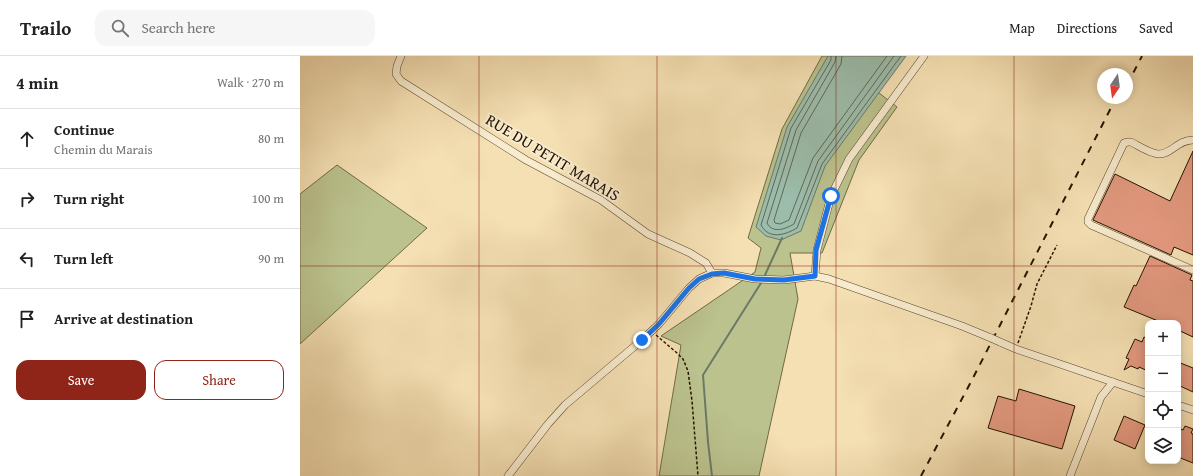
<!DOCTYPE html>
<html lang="en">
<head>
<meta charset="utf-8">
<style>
  :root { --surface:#fff; --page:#f6f6f6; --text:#202124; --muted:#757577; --line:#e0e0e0; --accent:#8f2418 }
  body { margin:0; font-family:"Gentium Book Plus",serif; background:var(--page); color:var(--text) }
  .controls { position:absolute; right:12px; bottom:12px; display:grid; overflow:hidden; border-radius:8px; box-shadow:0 2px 10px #0003 }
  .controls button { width:36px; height:36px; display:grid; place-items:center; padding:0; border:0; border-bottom:1px solid var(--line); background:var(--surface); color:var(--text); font:20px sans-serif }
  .compass { position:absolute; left:797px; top:12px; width:36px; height:36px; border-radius:50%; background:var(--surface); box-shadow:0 2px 10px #0003; rotate:193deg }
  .stop { position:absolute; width:12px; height:12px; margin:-9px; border:3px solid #1a73e8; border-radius:50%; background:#fff }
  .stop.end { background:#1a73e8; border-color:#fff; box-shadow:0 1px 4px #0008 }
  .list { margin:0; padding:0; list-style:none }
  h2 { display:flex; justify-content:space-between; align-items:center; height:52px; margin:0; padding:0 16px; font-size:17px }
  h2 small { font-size:13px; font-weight:400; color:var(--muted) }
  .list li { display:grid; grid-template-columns:26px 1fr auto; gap:12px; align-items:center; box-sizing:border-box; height:60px; padding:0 16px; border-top:1px solid var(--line) }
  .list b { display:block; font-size:15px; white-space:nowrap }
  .list p { margin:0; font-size:13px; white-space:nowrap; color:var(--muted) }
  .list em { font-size:13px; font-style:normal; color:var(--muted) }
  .actions { display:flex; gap:8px; padding:12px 16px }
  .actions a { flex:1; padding:9px 0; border:1px solid var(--accent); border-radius:12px; text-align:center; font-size:14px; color:var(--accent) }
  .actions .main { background:var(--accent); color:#fff }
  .icon { flex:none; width:22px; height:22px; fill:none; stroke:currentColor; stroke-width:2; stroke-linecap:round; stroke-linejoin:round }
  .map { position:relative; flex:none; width:893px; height:420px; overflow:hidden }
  header { display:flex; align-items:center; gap:24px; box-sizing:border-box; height:56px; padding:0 20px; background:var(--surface); border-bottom:1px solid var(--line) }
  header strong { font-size:19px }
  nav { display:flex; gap:22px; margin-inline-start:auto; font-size:14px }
  .search { width:280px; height:36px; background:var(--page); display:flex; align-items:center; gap:10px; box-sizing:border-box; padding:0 14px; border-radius:12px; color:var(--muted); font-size:15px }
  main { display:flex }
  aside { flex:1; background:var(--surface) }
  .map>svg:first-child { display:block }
  .green { fill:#bbc28d; stroke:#6f6a46 }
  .water { fill:#9cbdac; stroke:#6c7967 }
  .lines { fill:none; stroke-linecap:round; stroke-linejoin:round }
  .shore { stroke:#606856; stroke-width:1 }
  .stream { stroke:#6c7967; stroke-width:2 }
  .building { fill:#e3997f; stroke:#231300 }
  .minor-casing { stroke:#58462d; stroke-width:8 }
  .path { stroke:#231300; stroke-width:1.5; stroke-dasharray:3 2; stroke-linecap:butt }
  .minor { stroke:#f8ebce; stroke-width:7 }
  .rail { stroke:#231300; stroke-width:2; stroke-dasharray:7 7; stroke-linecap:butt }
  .minor-bridge-casing { stroke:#58462d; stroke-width:8; stroke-linecap:butt }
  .minor-bridge { stroke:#f8ebce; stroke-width:7 }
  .route { stroke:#1a73e8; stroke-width:5 }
  .grid { fill:none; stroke:#8f2418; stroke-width:1; stroke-opacity:0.55 }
  .labels { text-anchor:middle; stroke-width:4; stroke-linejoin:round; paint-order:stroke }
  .street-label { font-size:16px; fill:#231300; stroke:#f8ebce }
</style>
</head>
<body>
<header>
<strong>Trailo</strong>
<div class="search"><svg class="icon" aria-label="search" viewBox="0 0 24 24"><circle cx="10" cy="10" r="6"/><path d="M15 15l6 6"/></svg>Search here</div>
<nav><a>Map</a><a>Directions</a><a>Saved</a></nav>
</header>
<main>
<aside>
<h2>4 min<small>Walk · 270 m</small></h2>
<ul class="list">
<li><svg class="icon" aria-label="ahead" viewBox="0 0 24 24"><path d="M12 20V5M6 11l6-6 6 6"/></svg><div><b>Continue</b><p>Chemin du Marais</p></div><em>80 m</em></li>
<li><svg class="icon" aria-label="right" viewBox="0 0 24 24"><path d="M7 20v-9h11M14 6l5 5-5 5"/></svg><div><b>Turn right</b></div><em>100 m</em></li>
<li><svg class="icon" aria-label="left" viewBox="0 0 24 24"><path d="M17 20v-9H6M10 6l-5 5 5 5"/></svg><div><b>Turn left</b></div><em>90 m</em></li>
<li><svg class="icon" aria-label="arrive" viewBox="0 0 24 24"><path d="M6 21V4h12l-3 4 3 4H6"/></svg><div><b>Arrive at destination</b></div></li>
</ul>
<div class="actions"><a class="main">Save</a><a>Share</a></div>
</aside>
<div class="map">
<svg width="893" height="420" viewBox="0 0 893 420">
  <rect width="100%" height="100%" fill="#f5e0b3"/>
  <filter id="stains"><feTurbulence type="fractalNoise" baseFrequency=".005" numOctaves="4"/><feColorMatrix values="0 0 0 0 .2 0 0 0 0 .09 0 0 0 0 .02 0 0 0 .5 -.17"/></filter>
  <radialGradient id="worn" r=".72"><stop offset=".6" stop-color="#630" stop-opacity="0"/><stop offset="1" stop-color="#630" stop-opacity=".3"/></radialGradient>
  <!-- green -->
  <g class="green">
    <path d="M 522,0 L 574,0 L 565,26 L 597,51 L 559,104 L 522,197 L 490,197 L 498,243 L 459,420 L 359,420 L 381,289 L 361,280 L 455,216 L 461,192 L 448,182 L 482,73 Z"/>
    <path d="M 37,109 L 127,172 L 0,288 L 0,138 Z"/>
  </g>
  <!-- water -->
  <path class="water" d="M 528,0 L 606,0 L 525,110 L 501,175 L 481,184 L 466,180 L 456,171 L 487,71 Z"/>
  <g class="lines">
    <!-- shore -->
    <g class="shore">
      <path d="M 531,0 L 531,4 L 491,72 L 461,169 C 469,184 485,179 497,172 L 522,108 L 601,0"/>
      <path d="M 536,0 L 535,6 L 496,74 L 467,167 C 473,178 485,173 494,168 L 518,105 L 594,0"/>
      <path d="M 542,0 L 541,8 L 501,77 L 474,164 L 475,167 L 480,168 L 489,164 L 513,102 L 587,0"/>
    </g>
    <!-- stream -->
    <g class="stream">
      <path d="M 465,219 L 482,182"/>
      <path d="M 412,420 L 408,386 L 403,319 L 461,227"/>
    </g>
  </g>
  <!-- building -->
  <g class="building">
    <path d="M 893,95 L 893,199 L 874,191 L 871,199 L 793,164 L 815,118 L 870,145 Z"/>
    <path d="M 850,200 L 892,219 L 890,224 L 893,225 L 893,281 L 878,274 L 878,267 L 863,267 L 824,251 L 834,229 L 836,230 Z"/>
    <path d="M 844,281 L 848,283 L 848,315 L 839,311 L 838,313 L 831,310 L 824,314 L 829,303 L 826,302 L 835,283 L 842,286 Z"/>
    <path d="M 878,306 L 893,312 L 893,336 L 878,329 Z"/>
    <path d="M 719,333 L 775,350 L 762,393 L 688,372 L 698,340 L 716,345 Z"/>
    <path d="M 824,360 L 845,369 L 835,393 L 814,384 Z"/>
    <path d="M 885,370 L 893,373 L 891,377 L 893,378 L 893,407 L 878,401 L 878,372 L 883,374 Z"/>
  </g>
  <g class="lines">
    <defs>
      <g id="minor">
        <path d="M 101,0 L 97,10 L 96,18 L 101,25 L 226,104 L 301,144 L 348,178 L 390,197 L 406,207 L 412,217"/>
        <path d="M 893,84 C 877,84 871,99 858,98 C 849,97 839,90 831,86 L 828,86 L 824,87 L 788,163 L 788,166 L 791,169 L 893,214"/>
        <path d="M 515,220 L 517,194 L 531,140 L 549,103 L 624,0"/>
        <path d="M 700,286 L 716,293 L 848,338"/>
        <path d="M 878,349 L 893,354"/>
        <path d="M 208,420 L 248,368 L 265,349 L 342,284 L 359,268 L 389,232 L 399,223 L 412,217 L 424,217 L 455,223 L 484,224 L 515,220 L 529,223 L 662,270 L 691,282"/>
        <path d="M 770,420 L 801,341 L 813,326"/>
      </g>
    </defs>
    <!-- minor casing -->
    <use href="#minor" class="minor-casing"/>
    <!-- path -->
    <g class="path">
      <path d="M 356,279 L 377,297 L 383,303 L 388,315 L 392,345 L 398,420"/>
      <path d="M 718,287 L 731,250 L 737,228 L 757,189"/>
    </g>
    <!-- minor -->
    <use href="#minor" class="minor"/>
    <!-- rail -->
    <g class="rail">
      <path d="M 827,29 L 842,0"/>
      <path d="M 621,420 L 673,322 L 816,42"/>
    </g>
    <defs>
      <path id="minor-bridge" d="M 691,282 L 700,286"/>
    </defs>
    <!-- minor-bridge casing -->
    <use href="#minor-bridge" class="minor-bridge-casing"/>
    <!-- minor-bridge -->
    <use href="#minor-bridge" class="minor-bridge"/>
  </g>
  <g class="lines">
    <!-- route -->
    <path class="route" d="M 342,284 L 359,268 L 389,232 L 399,223 L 412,218 L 424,217 L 455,223 L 484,224 L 515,220 L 516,194 L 531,140"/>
  </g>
  <!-- grid -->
  <path class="grid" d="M 179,0 L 179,420M 357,0 L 357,420M 536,0 L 536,420M 714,0 L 714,420M 0,210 L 893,210"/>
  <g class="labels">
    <!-- street labels -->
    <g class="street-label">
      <text transform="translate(253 101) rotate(31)" y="6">RUE DU PETIT MARAIS</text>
    </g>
  </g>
  <rect width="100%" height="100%" filter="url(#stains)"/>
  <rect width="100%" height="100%" fill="url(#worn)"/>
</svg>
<div class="controls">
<button>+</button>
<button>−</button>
<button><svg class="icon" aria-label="locate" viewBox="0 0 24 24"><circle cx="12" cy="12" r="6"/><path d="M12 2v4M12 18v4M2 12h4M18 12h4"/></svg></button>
<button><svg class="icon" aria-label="layers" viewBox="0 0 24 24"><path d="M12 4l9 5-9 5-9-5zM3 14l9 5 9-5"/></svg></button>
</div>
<svg class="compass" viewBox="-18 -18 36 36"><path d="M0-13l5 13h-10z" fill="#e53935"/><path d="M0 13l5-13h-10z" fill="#757577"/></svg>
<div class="stop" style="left:531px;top:140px"></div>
<div class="stop end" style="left:342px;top:284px"></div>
</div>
</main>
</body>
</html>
